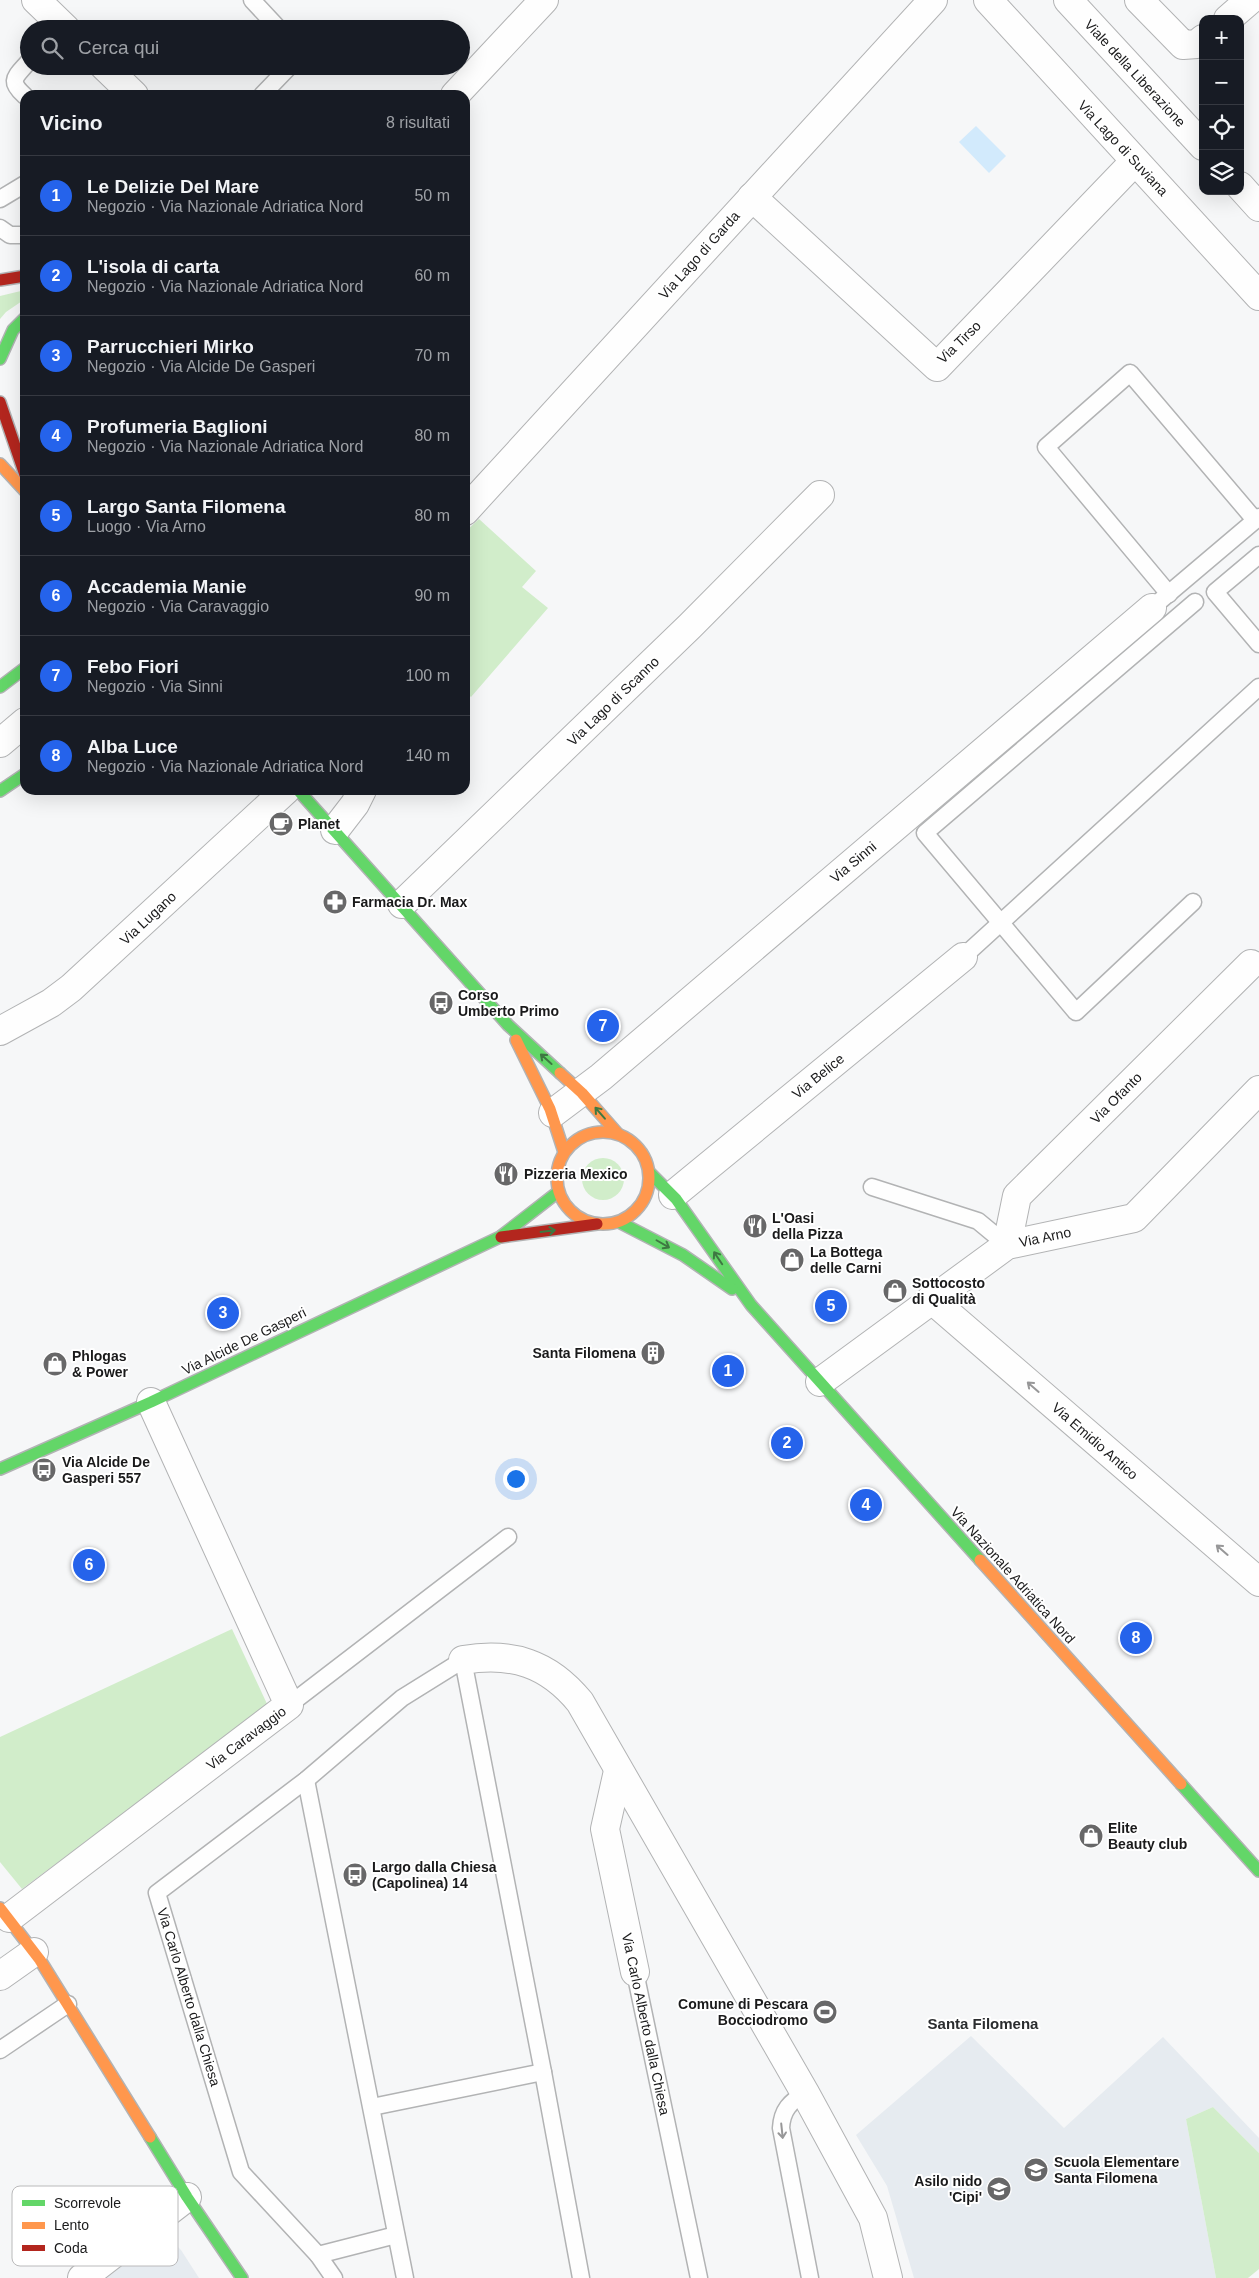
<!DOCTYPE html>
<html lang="it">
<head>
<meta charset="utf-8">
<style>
  :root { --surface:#171b24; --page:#20242c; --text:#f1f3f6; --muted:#9ea1a6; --line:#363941; --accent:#2563eb }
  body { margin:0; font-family:Helvetica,sans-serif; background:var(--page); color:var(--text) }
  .controls { position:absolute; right:15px; top:15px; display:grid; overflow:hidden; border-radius:10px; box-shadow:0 5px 20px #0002 }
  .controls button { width:45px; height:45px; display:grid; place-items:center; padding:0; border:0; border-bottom:1px solid var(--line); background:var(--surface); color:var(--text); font:25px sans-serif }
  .you { position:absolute; left:515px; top:1478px; width:18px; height:18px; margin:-12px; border:4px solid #fff; border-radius:50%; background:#1a73e8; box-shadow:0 0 0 8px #1a73e833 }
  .badge { display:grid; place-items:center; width:32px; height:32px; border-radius:50%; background:var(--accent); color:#fff; font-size:16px; font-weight:700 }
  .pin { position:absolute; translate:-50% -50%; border:2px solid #fff; box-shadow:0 1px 5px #0006 }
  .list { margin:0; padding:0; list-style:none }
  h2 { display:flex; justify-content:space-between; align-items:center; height:65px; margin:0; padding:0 20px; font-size:21px }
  h2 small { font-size:16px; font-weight:400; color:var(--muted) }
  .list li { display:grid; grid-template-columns:32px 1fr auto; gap:15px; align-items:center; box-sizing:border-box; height:80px; padding:0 20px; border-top:1px solid var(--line) }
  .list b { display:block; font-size:19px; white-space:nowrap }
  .list p { margin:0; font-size:16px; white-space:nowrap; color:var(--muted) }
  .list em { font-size:16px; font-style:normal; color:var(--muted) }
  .icon { flex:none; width:28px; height:28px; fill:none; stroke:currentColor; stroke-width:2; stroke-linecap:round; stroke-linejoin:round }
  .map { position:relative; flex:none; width:1259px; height:2278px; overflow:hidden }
  .search { position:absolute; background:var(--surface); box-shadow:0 5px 20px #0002; left:20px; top:20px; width:450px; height:55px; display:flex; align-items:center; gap:12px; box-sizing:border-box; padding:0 18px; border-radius:28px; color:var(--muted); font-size:19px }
  .panel { position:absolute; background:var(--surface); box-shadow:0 5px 20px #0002; left:20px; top:90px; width:450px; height:705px; border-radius:15px }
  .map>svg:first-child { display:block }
  .built { fill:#e6ebf0 }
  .green { fill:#d1edca }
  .water { fill:#d2eafc }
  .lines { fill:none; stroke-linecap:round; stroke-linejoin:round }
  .lane-casing { stroke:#b2b3b4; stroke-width:19 }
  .street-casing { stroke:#b2b3b4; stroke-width:30 }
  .fast-casing { stroke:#b2b3b4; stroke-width:14 }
  .slow-casing { stroke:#b2b3b4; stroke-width:14 }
  .jam-casing { stroke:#b2b3b4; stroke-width:14 }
  .lane { stroke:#fefefe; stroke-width:16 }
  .street { stroke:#fefefe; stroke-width:28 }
  .fast { stroke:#63d668; stroke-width:11 }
  .slow { stroke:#ff974d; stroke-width:11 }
  .jam { stroke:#b3261e; stroke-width:11 }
  .oneway { stroke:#3e7842 }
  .oneway2 { stroke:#979798 }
  .labels { text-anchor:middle; stroke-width:4; stroke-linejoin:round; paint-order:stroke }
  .street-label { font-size:14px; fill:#1a1a1b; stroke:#fff }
  .poi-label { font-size:14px; font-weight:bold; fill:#1a1a1b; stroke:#fff; text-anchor:start }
  .neighbourhood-label { font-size:15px; font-weight:bold; fill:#2b2d2f; stroke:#fff }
  .key { fill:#fff; stroke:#bababb; stroke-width:1 }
  .key-label { font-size:14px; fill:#1a1a1b }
</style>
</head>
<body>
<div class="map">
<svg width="1259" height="2278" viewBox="0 0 1259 2278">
  <rect width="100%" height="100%" fill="#f6f7f8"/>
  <!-- built -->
  <g class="built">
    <path d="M 971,2036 L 1064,2128 L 1163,2037 L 1259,2138 L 1259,2153 L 1213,2107 L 1186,2119 L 1216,2278 L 914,2278 L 887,2186 L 856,2135 Z"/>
    <path d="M 165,2234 L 181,2250 L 199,2278 L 103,2278 Z"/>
  </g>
  <!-- green -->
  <g class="green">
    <path d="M 25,290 L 25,299 L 6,312 L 0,319 L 0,296 Z"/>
    <path d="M 479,519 L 536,571 L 522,587 L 548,608 L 471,697 L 465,691 L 465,532 Z"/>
    <circle cx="603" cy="1179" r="21"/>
    <path d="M 232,1629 L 268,1706 L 22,1889 L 0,1862 L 0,1737 Z"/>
    <path d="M 1213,2107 L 1259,2153 L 1259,2269 L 1248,2278 L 1216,2278 L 1186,2119 Z"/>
  </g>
  <!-- water -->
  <path class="water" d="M 976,126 L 1006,156 L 989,173 L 959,142 Z"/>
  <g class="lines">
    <defs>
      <g id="lane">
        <path d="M 252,0 L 279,29"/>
        <path d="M 262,95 L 290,66"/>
        <path d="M 25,96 C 7,80 16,77 29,61"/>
        <path d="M 0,199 L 25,184"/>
        <path d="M 0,228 L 10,235 L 25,235"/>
        <path d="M 1259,555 L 1215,592 L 1259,644"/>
        <path d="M 1169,594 L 1046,447 L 1130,373 L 1255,520"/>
        <path d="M 1161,600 L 1259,517"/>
        <path d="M 1193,902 L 1076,1012 L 925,833 L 1195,602"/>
        <path d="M 963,957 L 1259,687"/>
        <path d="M 872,1187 L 978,1221 L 1007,1245"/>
        <path d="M 289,1705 L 508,1537"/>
        <path d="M 306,1780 L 405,2278"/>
        <path d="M 635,1972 L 699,2278"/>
        <path d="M 0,2050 L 68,2004"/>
        <path d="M 805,2093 C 790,2102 782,2110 781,2128 L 810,2278"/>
        <path d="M 372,2107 L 543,2072"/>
        <path d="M 396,2235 L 318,2255 L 241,2172 L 157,1893 L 306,1780 L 402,1698 L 463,1660 L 543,2072 L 581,2278"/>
        <path d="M 318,2255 L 334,2278"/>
      </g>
      <g id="street">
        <path d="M 36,0 L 66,29"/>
        <path d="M 988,0 L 1259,296"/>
        <path d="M 1068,0 L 1203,146"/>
        <path d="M 1139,0 L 1183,45 L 1197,44 L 1203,39"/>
        <path d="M 1228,19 L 1250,0"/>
        <path d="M 104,66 L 134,95"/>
        <path d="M 455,95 L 544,0"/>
        <path d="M 1240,186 L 1259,207"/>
        <path d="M 752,197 L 937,367 L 1135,161"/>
        <path d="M 465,511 L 933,0"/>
        <path d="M 0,743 L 25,722"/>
        <path d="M 335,830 L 355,804 L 362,790"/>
        <path d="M 402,904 L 690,626 L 820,495"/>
        <path d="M 0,1031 L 51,1003 L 71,988 L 286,790"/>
        <path d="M 553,1113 L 601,1077 L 1152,608"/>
        <path d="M 673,1195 L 963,957"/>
        <path d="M 1007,1245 L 1017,1196 L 1251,964"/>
        <path d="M 931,1299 L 1259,1582"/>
        <path d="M 820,1382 L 1007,1245 L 1134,1218 L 1259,1090"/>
        <path d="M 463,1660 C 512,1652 548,1663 580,1702 L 805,2093 L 873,2218 L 888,2278"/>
        <path d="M 618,1771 L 605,1829 L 635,1972"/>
        <path d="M 9,1918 L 289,1705 L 151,1402"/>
        <path d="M 0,1976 L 34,1952"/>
        <path d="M 82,2278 L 187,2197"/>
      </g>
      <g id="fast">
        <path d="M 0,359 L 13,330 L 25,318"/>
        <path d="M 0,687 L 25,668"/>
        <path d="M 298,790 L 508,1025 L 560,1073"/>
        <path d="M 0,791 L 25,774"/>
        <path d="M 650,1173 L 676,1199 L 751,1305 L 980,1560"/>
        <path d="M 619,1222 L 683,1255 L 732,1289"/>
        <path d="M 0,1469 L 151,1402 L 500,1237 L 558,1192"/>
        <path d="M 1181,1784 L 1259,1871"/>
        <path d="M 150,2137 L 187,2197 L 242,2278"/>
      </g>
      <g id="slow">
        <path d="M 0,464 L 25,491"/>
        <path d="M 516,1040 L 550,1109 L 564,1152"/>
        <path d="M 560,1073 L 582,1093 L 618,1134"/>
        <circle cx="603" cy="1178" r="46"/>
        <path d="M 980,1560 L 1181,1784"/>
        <path d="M 0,1908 L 40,1960 L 150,2137"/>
      </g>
      <g id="jam">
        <path d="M 0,280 L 25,276"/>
        <path d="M 0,402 L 25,475"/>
        <path d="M 501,1237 L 597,1224"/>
      </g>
    </defs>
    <!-- lane casing -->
    <use href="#lane" class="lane-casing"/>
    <!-- street casing -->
    <use href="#street" class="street-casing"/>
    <!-- fast casing -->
    <use href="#fast" class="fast-casing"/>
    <!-- slow casing -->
    <use href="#slow" class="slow-casing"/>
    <!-- jam casing -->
    <use href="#jam" class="jam-casing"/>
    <!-- lane -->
    <use href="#lane" class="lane"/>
    <!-- street -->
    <use href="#street" class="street"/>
    <!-- fast -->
    <use href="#fast" class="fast"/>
    <!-- slow -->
    <use href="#slow" class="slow"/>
    <!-- jam -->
    <use href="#jam" class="jam"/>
  </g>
  <!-- one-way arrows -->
  <defs><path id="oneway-shaft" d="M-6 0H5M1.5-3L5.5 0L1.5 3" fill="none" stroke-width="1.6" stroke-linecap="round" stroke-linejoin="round" transform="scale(1.25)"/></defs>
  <g class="oneway">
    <use href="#oneway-shaft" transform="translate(546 1059) rotate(-138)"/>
    <use href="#oneway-shaft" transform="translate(600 1113) rotate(-131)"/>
    <use href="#oneway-shaft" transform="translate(548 1231) rotate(-7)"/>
    <use href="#oneway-shaft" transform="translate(663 1244) rotate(30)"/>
    <use href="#oneway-shaft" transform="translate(718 1258) rotate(-124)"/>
  </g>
  <g class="oneway2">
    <use href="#oneway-shaft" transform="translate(1033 1387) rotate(-139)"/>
    <use href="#oneway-shaft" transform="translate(1222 1550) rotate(-139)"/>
    <use href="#oneway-shaft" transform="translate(782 2131) rotate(84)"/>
  </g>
  <!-- icons -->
  <defs>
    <symbol id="cafe-disc" viewBox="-11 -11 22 22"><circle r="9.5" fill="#676768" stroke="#fff"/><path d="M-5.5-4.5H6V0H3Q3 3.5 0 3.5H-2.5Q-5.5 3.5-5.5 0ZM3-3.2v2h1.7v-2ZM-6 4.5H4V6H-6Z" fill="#fff"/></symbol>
    <symbol id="pharmacy-disc" viewBox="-11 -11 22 22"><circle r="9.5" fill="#676768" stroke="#fff"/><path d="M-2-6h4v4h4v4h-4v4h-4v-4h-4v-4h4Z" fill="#fff"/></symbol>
    <symbol id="bus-disc" viewBox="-11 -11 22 22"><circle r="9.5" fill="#676768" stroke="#fff"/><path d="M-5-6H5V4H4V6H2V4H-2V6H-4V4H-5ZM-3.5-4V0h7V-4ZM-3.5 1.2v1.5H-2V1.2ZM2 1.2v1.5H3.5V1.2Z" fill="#fff"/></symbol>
    <symbol id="restaurant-disc" viewBox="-11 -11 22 22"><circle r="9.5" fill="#676768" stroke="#fff"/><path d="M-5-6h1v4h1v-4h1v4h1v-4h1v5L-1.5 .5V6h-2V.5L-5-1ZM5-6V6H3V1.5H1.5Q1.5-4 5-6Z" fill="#fff"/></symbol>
    <symbol id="shop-disc" viewBox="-11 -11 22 22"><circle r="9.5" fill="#676768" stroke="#fff"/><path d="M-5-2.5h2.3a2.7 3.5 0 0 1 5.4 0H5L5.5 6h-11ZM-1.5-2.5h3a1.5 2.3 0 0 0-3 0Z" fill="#fff"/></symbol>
    <symbol id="building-disc" viewBox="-11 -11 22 22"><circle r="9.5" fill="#676768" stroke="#fff"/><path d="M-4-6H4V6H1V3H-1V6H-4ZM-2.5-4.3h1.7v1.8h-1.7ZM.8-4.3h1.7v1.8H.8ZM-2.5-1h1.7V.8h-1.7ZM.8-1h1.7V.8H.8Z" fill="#fff"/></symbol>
    <symbol id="stadium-disc" viewBox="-11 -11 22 22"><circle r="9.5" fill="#676768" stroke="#fff"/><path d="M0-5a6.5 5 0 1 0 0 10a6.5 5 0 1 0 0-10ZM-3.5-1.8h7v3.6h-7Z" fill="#fff"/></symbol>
    <symbol id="school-disc" viewBox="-11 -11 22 22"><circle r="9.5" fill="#676768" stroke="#fff"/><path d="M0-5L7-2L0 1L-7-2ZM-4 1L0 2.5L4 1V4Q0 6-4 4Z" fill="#fff"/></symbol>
  </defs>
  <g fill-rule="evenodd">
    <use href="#cafe-disc" x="267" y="810" width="28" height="28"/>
    <use href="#pharmacy-disc" x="321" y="888" width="28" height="28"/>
    <use href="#bus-disc" x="427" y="989" width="28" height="28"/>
    <use href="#restaurant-disc" x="492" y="1160" width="28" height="28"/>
    <use href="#restaurant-disc" x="741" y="1212" width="28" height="28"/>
    <use href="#shop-disc" x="778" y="1246" width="28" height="28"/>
    <use href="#shop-disc" x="881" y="1277" width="28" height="28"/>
    <use href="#building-disc" x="639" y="1339" width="28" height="28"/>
    <use href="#shop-disc" x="41" y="1350" width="28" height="28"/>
    <use href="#bus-disc" x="30" y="1456" width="28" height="28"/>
    <use href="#shop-disc" x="1077" y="1822" width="28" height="28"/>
    <use href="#bus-disc" x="341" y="1861" width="28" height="28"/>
    <use href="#stadium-disc" x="811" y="1998" width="28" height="28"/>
    <use href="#school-disc" x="1022" y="2156" width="28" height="28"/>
    <use href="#school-disc" x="985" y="2175" width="28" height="28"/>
  </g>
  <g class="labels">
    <!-- street labels -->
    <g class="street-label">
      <text transform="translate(1135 73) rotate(47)" y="5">Viale della Liberazione</text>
      <text transform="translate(1123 148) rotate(47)" y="5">Via Lago di Suviana</text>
      <text transform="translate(699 255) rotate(-48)" y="5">Via Lago di Garda</text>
      <text transform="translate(959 342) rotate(-44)" y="5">Via Tirso</text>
      <text transform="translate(613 701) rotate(-44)" y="5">Via Lago di Scanno</text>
      <text transform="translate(853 862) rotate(-40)" y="5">Via Sinni</text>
      <text transform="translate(148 918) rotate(-43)" y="5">Via Lugano</text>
      <text transform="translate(818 1076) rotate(-39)" y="5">Via Belice</text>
      <text transform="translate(1116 1098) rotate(-45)" y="5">Via Ofanto</text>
      <text transform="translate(1045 1237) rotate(-12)" y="5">Via Arno</text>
      <text transform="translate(244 1341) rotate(-26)" y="5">Via Alcide De Gasperi</text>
      <text transform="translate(1095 1441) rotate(41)" y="5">Via Emidio Antico</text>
      <text transform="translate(1013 1575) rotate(48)" y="5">Via Nazionale Adriatica Nord</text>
      <text transform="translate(246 1738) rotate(-37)" y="5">Via Caravaggio</text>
      <text transform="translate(189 1997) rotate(73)" y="5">Via Carlo Alberto dalla Chiesa</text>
      <text transform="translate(646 2024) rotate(78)" y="5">Via Carlo Alberto dalla Chiesa</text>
    </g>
    <!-- poi labels -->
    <g class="poi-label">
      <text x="298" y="829">Planet</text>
      <text x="352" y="907">Farmacia Dr. Max</text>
      <text x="458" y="1000">Corso<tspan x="458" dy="16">Umberto Primo</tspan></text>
      <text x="524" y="1179">Pizzeria Mexico</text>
      <text x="772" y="1223">L'Oasi<tspan x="772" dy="16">della Pizza</tspan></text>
      <text x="810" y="1257">La Bottega<tspan x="810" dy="16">delle Carni</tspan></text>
      <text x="912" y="1288">Sottocosto<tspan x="912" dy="16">di Qualità</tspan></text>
      <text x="636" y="1358" text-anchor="end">Santa Filomena</text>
      <text x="72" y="1361">Phlogas<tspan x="72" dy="16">&amp; Power</tspan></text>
      <text x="62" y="1467">Via Alcide De<tspan x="62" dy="16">Gasperi 557</tspan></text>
      <text x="1108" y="1833">Elite<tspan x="1108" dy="16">Beauty club</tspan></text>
      <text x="372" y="1872">Largo dalla Chiesa<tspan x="372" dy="16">(Capolinea) 14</tspan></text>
      <text x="808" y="2009" text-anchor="end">Comune di Pescara<tspan x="808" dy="16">Bocciodromo</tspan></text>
      <text x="1054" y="2167">Scuola Elementare<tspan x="1054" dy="16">Santa Filomena</tspan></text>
      <text x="982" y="2186" text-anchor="end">Asilo nido<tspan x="982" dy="16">'Cipi'</tspan></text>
    </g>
    <!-- neighbourhood labels -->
    <g class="neighbourhood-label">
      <text x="983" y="2029">Santa Filomena</text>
    </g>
  </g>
  <!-- legend -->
  <rect x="12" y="2186" width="166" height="80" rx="8" class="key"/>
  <rect x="22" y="2200" width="23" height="6" fill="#63d668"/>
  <rect x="22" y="2222" width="23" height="7" fill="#ff974d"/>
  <rect x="22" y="2245" width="23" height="6" fill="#b3261e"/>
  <g class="key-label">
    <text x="54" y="2208">Scorrevole</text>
    <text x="54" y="2230">Lento</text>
    <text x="54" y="2253">Coda</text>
  </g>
</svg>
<div class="controls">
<button>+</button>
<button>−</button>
<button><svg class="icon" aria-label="locate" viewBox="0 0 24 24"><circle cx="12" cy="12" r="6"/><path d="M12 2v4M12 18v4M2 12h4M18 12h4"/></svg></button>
<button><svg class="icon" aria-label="layers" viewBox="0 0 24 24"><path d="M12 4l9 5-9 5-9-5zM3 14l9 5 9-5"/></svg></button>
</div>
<div class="you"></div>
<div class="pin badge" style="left:728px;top:1371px">1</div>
<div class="pin badge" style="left:787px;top:1443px">2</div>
<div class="pin badge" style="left:223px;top:1313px">3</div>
<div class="pin badge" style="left:866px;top:1505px">4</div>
<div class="pin badge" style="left:831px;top:1306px">5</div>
<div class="pin badge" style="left:89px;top:1565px">6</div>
<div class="pin badge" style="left:603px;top:1026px">7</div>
<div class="pin badge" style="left:1136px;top:1638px">8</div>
<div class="search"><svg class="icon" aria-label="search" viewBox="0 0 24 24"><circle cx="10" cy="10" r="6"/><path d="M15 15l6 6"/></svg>Cerca qui</div>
<section class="panel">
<h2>Vicino<small>8 risultati</small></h2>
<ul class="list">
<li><span class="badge">1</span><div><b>Le Delizie Del Mare</b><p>Negozio · Via Nazionale Adriatica Nord</p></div><em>50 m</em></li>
<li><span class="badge">2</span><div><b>L'isola di carta</b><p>Negozio · Via Nazionale Adriatica Nord</p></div><em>60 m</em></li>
<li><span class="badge">3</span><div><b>Parrucchieri Mirko</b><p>Negozio · Via Alcide De Gasperi</p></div><em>70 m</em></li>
<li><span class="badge">4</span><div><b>Profumeria Baglioni</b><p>Negozio · Via Nazionale Adriatica Nord</p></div><em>80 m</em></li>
<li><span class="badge">5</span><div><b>Largo Santa Filomena</b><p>Luogo · Via Arno</p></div><em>80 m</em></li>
<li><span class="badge">6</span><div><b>Accademia Manie</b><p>Negozio · Via Caravaggio</p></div><em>90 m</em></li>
<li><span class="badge">7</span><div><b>Febo Fiori</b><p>Negozio · Via Sinni</p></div><em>100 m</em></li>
<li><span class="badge">8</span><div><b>Alba Luce</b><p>Negozio · Via Nazionale Adriatica Nord</p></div><em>140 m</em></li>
</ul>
</section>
</div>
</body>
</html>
